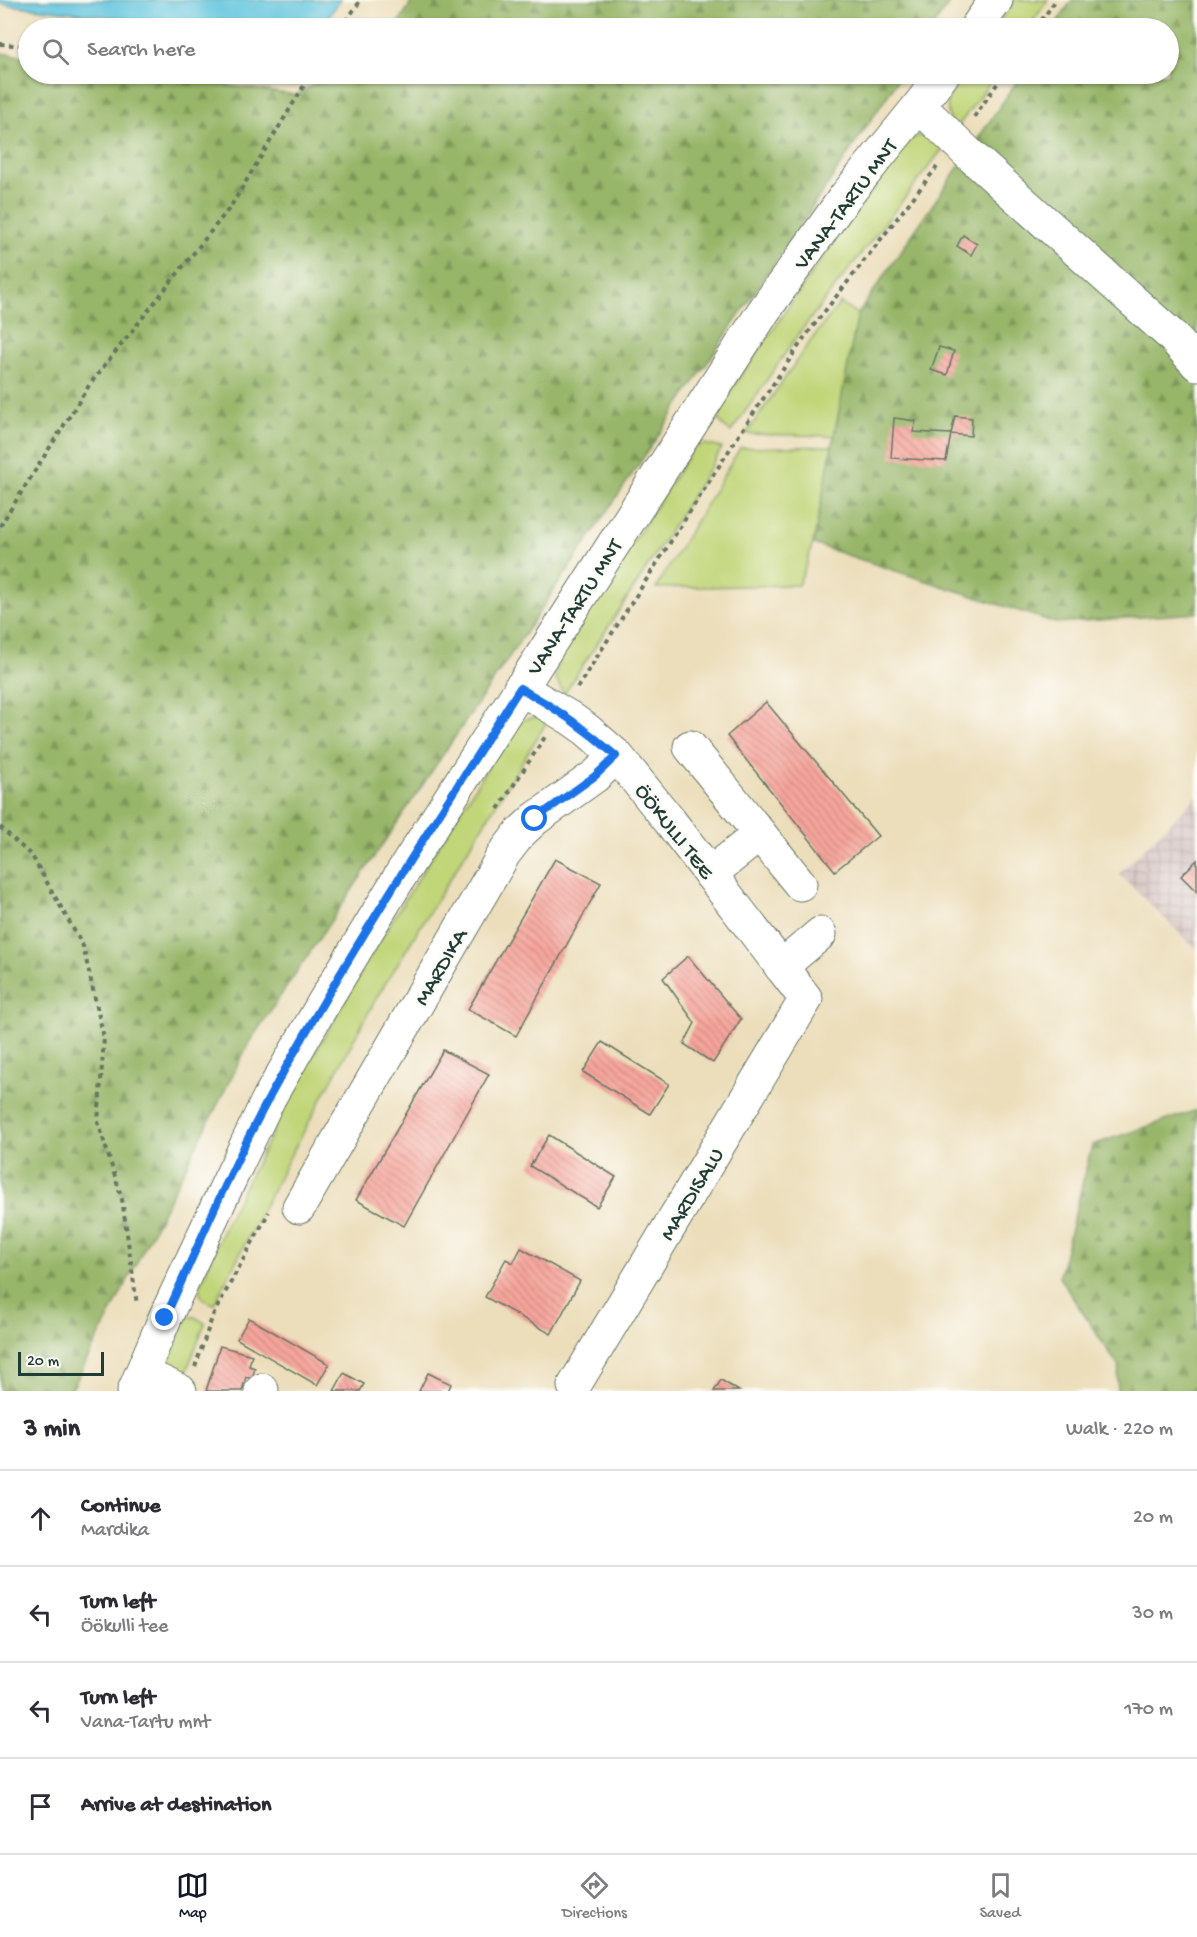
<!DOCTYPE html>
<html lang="en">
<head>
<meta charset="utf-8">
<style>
  :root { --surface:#fff; --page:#f7f7f7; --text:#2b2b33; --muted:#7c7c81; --line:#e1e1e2; --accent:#111827 }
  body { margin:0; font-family:"Gochi Hand",sans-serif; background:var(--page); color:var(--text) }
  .scale { position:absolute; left:18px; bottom:15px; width:86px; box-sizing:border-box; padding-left:6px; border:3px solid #1f3d34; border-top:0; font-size:16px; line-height:21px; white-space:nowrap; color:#1f3d34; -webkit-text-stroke:4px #fdfcf7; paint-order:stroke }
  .stop { position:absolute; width:18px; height:18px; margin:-14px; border:4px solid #1a73e8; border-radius:50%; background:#fff }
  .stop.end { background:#1a73e8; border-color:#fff; box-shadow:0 2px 6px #0008 }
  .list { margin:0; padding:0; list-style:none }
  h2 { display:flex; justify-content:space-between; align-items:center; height:78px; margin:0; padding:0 24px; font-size:26px }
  h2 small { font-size:20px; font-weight:400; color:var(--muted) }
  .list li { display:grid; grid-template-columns:39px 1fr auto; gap:18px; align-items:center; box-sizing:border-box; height:96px; padding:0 24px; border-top:2px solid var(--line) }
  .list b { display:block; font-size:22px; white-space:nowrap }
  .list p { margin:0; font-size:20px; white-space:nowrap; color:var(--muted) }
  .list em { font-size:20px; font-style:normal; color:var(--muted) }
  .icon { flex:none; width:33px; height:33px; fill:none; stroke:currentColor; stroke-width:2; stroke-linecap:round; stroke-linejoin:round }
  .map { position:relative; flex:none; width:1197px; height:1391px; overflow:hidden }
  .search { position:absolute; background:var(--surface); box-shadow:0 2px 4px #0004; left:18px; right:18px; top:18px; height:66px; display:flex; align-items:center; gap:15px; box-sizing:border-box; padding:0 21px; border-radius:33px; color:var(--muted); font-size:22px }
  .sheet { height:462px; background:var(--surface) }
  nav { display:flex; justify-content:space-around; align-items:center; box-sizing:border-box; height:84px; border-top:2px solid var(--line); background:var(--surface); font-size:16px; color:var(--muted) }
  nav a { display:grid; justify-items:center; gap:3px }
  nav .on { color:var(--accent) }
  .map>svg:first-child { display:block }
  .industrial { fill:url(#industrial-grid) }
  .grass { fill:#c1d579; stroke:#708956; stroke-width:1.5 }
  .forest { fill:url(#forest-firs); stroke:#5c7a4e; stroke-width:1.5 }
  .water { fill:#60c5dd; stroke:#408188; stroke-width:1.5 }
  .building { fill:url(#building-back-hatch) }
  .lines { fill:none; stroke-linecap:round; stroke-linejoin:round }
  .minor-casing { stroke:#677563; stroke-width:35 }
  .path { stroke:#677563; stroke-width:4; stroke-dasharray:4.5 4.5; stroke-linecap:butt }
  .minor { stroke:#fff; stroke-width:33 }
  .route { stroke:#1a73e8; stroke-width:8 }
  .labels { text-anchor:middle; stroke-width:6; stroke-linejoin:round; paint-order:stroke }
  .street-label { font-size:22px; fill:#1f3d34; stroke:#fdfcf7 }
</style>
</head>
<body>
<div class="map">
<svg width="1197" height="1391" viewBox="0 0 1197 1391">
  <defs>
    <pattern id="industrial-grid" width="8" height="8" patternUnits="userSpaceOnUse" patternTransform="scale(1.5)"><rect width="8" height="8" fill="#d1bfbd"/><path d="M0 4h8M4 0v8" fill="none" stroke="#a99c9a"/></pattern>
    <pattern id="forest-firs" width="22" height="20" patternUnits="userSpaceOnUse" patternTransform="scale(1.5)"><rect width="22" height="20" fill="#98b669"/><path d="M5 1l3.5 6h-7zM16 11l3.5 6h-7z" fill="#7b9557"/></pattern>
    <pattern id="building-back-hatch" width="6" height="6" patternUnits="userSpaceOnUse" patternTransform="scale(1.5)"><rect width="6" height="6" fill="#f7a59c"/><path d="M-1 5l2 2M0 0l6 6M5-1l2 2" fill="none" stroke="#c78880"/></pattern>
  </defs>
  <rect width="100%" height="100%" fill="#fdfcf7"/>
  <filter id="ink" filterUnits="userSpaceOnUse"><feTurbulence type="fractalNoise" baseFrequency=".0167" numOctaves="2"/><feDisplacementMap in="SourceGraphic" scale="12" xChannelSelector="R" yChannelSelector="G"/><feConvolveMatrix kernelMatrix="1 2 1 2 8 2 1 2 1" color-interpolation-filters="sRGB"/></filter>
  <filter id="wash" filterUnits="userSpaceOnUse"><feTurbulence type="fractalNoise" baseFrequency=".008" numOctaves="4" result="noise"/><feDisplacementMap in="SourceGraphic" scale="24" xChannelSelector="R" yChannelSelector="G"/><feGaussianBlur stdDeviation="1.35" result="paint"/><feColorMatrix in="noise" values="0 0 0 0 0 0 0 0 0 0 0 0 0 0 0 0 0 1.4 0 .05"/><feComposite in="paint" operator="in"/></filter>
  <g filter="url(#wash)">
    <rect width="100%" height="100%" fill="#ecdebb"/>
    <!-- industrial -->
    <path class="industrial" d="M 1197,796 L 1197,950 L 1119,874 Z"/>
    <!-- grass -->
    <g class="grass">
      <path d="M 1015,0 L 1048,0 L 1028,28 L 995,28 Z"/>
      <path d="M 963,74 L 996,74 L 956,129 C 939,107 950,94 963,74 Z"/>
      <path d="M 921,135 L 932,138 L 945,146 L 800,332 L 731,432 C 717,423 717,418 722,403 L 853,214 L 910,139 Z"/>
      <path d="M 840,303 L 858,314 L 834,436 L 746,434 L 809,343 Z"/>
      <path d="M 704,444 L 722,448 L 641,577 L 564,694 L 555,677 L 560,657 L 693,448 Z"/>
      <path d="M 832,446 C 823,492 818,542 798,585 L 656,588 L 740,448 Z"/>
      <path d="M 536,717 L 548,720 L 377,997 L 286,1164 L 214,1304 C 203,1301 201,1299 199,1288 L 226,1223 L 295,1088 L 375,948 L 512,728 L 523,720 Z"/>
      <path d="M 188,1317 L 195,1317 L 205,1323 L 186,1373 L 181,1376 L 169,1368 L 170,1356 L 184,1322 Z"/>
    </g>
    <!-- forest -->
    <g class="forest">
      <path d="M 413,0 L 951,0 L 932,28 L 395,28 Z"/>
      <path d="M 1072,0 L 1197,0 L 1197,613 L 1056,623 L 813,544 L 858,314 L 1022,74 L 1168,74 L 1168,28 L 1053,28 Z"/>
      <path d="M 0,53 L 28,57 L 28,74 L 142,74 L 296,95 L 332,74 L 902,74 L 250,1041 L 71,1391 L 0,1391 Z"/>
      <path d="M 1197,1110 L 1197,1391 L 1117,1391 L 1119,1367 L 1059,1277 L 1092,1145 Z"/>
    </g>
    <!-- water -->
    <path class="water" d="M 0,0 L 341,0 L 320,27 L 317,28 L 204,28 L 0,4 Z"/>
    <g id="blocks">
      <!-- building -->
      <g class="building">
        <path d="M 963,235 L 977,244 L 971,255 L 957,246 Z"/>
        <path d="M 939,347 L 954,351 L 947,375 L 931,370 Z"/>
        <path d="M 955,416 L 972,418 L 971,436 L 951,434 L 946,461 L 891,458 L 894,418 L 916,421 L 913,432 L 951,434 Z"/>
        <path d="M 766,702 L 878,836 L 835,871 L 727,736 Z"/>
        <path d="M 555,859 L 601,883 L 516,1036 L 468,1009 Z"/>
        <path d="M 1197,860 L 1197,892 L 1181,876 Z"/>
        <path d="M 688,956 L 741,1019 L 713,1063 L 684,1044 L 695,1023 L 663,978 Z"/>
        <path d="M 602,1042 L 669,1084 L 650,1114 L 583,1072 Z"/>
        <path d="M 443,1050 L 489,1074 L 404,1226 L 356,1200 Z"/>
        <path d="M 549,1135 L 616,1177 L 597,1207 L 530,1166 Z"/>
        <path d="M 521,1248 L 580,1281 L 551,1334 L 485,1297 L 506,1259 L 513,1263 Z"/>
        <path d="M 249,1318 L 329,1364 L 317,1385 L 237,1339 Z"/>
        <path d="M 220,1346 L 252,1355 L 249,1366 L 255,1368 L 252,1379 L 246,1377 L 242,1391 L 206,1391 Z"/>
        <path d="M 344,1373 L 364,1384 L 360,1391 L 334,1391 Z"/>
        <path d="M 428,1373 L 451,1384 L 448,1391 L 419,1391 Z"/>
        <path d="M 721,1380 L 739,1391 L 714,1391 Z"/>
      </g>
    </g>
  </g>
  <g filter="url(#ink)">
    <use href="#blocks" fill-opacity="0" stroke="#677563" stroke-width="1.5"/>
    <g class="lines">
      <defs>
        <g id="minor">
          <path d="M 976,28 L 996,0"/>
          <path d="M 919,106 L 970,155 L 1171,335 L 1197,364"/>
          <path d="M 520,688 L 570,718 L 587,730 L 617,756 L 669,820 L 806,999 L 574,1386"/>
          <path d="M 690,747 L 760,834 L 710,874"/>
          <path d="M 760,834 L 800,884"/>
          <path d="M 781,967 L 820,934"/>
          <path d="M 299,1207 L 504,854 L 520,833 L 535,819 L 595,776 L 617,756"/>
          <path d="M 142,1373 L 180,1391"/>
          <path d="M 134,1391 L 165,1318 L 229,1181 L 269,1098 L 324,1002 L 402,873 L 763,312 L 845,197 L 919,106 L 943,74"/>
          <path d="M 261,1391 L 262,1390"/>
        </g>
      </defs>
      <!-- minor casing -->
      <use href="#minor" class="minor-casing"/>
      <!-- path -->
      <g class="path">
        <path d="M 341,28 L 361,0"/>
        <path d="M 1036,28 L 1056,0"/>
        <path d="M 0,44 L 28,46"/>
        <path d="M 974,117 L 1004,74"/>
        <path d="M 0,526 L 90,384 L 231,206 L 311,74"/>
        <path d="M 577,688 L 737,438 L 804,338 L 937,167"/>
        <path d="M 498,809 L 545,737"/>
        <path d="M 0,827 L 32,856 L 83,946 L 104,1038 L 98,1122 L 122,1199 L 137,1305"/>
        <path d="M 195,1367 L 213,1315 L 269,1212"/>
      </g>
      <!-- minor -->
      <use href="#minor" class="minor"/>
    </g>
  </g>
  <g class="lines" filter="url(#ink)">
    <!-- route -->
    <path class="route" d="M 165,1318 C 199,1244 231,1168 270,1096 C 347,956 434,822 520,688 C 556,708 586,729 616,756 L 595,776 L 535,819"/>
  </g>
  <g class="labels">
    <!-- street labels -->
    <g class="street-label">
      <text transform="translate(844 203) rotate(-53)" y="8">VANA-TARTU MNT</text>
      <text transform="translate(573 606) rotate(-57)" y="8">VANA-TARTU MNT</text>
      <text transform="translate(676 830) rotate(52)" y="8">ÖÖKULLI TEE</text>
      <text transform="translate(439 966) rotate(-60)" y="8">MARDIKA</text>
      <text transform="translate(690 1193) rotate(-59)" y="8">MARDISALU</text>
    </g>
  </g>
</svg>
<div class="scale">20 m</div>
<div class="stop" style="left:535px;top:819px"></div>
<div class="stop end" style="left:165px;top:1318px"></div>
<div class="search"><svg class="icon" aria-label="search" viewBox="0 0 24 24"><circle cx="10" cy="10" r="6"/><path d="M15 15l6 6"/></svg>Search here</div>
</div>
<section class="sheet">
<h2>3 min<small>Walk · 220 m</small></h2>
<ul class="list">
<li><svg class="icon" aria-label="ahead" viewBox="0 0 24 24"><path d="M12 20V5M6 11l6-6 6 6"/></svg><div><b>Continue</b><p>Mardika</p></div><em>20 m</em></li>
<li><svg class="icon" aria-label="left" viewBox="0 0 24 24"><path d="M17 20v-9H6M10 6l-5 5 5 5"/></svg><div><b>Turn left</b><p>Öökulli tee</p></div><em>30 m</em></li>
<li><svg class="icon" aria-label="left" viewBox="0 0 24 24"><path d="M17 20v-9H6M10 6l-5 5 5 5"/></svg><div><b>Turn left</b><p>Vana-Tartu mnt</p></div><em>170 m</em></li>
<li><svg class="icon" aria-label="arrive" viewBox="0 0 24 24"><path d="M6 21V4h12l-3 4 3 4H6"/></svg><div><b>Arrive at destination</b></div></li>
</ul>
</section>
<nav>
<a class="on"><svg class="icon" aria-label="map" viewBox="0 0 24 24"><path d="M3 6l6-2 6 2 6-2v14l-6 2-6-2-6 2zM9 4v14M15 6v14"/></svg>Map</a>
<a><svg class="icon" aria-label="directions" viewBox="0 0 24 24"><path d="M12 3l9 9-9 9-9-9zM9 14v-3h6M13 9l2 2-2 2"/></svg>Directions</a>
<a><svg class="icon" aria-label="saved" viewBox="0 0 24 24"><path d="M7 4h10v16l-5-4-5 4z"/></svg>Saved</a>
</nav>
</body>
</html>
